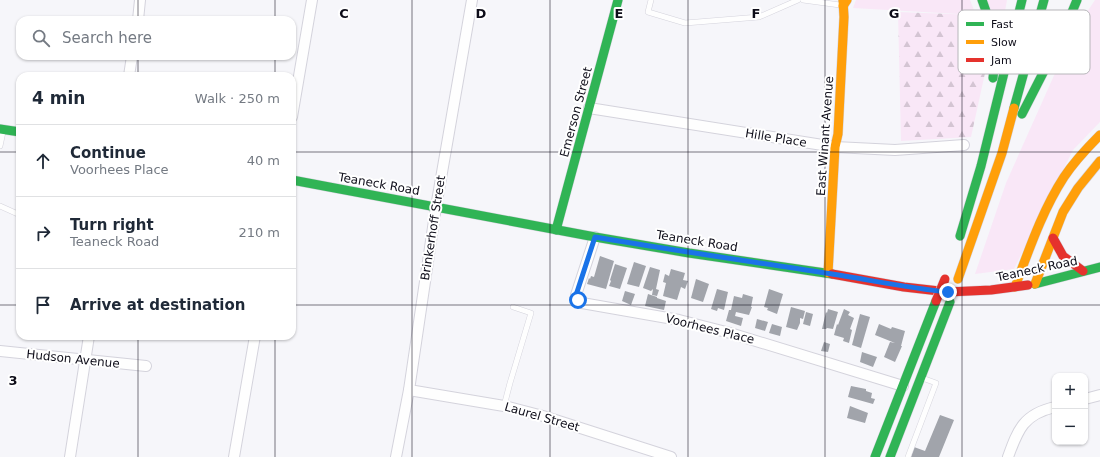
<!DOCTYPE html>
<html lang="en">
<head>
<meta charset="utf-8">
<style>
  :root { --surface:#fff; --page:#f6f6f7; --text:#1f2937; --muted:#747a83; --line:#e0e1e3 }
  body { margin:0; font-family:"DejaVu Sans",sans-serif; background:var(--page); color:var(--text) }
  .controls { position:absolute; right:12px; bottom:12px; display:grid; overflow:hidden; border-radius:8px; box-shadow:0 1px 3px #0004 }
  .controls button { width:36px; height:36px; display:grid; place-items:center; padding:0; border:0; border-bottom:1px solid var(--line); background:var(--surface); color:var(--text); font:20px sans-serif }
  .stop { position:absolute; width:12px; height:12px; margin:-9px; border:3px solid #1a73e8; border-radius:50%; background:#fff }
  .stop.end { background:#1a73e8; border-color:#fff; box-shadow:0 1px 4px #0008 }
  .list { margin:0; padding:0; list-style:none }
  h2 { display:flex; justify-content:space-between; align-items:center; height:52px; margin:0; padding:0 16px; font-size:17px }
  h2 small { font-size:13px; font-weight:400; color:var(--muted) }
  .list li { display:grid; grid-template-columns:26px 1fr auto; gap:12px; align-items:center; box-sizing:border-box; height:72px; padding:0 16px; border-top:1px solid var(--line) }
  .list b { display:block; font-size:15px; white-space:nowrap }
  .list p { margin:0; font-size:13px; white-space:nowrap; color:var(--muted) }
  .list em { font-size:13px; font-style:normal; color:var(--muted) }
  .icon { flex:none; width:22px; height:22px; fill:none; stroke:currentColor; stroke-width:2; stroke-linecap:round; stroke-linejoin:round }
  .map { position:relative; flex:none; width:1100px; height:457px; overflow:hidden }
  .search { position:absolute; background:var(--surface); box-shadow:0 1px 3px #0004; left:16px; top:16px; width:280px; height:44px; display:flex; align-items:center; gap:10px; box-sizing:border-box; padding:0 14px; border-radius:12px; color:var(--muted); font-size:15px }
  .panel { position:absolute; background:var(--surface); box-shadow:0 1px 3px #0004; left:16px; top:72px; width:280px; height:268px; border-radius:12px }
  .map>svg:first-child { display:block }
  .green { fill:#f9e7f7 }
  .forest { fill:url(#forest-firs) }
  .building { fill:#a1a4ab }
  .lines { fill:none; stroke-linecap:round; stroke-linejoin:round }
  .lane-casing { stroke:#d4d3dc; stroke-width:6 }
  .street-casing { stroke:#d4d3dc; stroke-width:12 }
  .fast-casing { stroke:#d4d3dc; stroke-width:10 }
  .slow-casing { stroke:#d4d3dc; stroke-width:10 }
  .jam-casing { stroke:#d4d3dc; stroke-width:10 }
  .lane { stroke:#fefefe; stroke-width:5 }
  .street { stroke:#fefefe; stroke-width:10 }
  .fast { stroke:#30b455; stroke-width:9 }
  .slow { stroke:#ff9f0a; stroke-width:9 }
  .jam { stroke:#e5322d; stroke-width:9 }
  .jam-bridge-casing { stroke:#d4d3dc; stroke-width:10; stroke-linecap:butt }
  .jam-bridge { stroke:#e5322d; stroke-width:9 }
  .route { stroke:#1a73e8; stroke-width:5 }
  .grid { fill:none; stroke:#0e0d19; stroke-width:1; stroke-opacity:0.55 }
  .labels { text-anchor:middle; stroke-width:4; stroke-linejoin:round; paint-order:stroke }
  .street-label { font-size:12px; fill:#0e0d19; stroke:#fff }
  .key { fill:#fff; stroke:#b7b6ba; stroke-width:1 }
  .key-label { font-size:11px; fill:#0e0d19 }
  .grid-label { font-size:13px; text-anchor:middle; font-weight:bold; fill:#0e0d19; stroke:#fff; stroke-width:4; stroke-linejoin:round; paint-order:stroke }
</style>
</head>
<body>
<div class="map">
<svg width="1100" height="457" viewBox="0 0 1100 457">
  <defs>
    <pattern id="forest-firs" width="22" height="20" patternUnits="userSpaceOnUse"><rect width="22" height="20" fill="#f9e7f7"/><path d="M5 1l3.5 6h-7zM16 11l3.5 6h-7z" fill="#d4c5d3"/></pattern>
  </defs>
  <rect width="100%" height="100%" fill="#f6f6fa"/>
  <!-- green -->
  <g class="green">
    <path d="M 856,0 L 970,0 L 976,15 L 853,8 Z"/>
    <path d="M 987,0 L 1007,0 L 1001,34 Z"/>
    <path d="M 1095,0 L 1100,0 L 1100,122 L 1073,150 L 1014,269 L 975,274 L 1006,183 L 1073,33 Z"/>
  </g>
  <!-- forest -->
  <path class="forest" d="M 898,12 L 976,15 L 985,73 L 971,137 L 901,141 Z"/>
  <!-- building -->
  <g class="building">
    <path d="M 600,256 L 614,261 L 606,289 L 587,284 L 589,278 L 590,279 L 591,276 L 594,277 Z"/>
    <path d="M 634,262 L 646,266 L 639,287 L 627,284 Z"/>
    <path d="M 615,264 L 627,268 L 620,289 L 609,286 L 611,281 L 610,280 Z"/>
    <path d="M 650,267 L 660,270 L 656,289 L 659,290 L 657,296 L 652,295 L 653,289 L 651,291 L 643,288 Z"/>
    <path d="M 671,269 L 685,273 L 683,280 L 688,281 L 685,289 L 681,287 L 677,300 L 663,296 L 666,283 L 663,282 L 665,274 L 669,276 Z"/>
    <path d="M 696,279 L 709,284 L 703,302 L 691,298 Z"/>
    <path d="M 717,289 L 728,292 L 724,310 L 718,308 L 717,311 L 711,309 Z"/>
    <path d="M 769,289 L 783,294 L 777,314 L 767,310 L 768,308 L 764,307 Z"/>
    <path d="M 625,291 L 635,294 L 631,305 L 622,301 Z"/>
    <path d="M 648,294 L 657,297 L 657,298 L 666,301 L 664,310 L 645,306 Z"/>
    <path d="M 743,294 L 753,297 L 751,307 L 752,307 L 749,315 L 736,312 L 735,316 L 743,318 L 741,326 L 726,321 L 729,310 L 731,310 L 734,296 L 742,298 Z"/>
    <path d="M 791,307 L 805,311 L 803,319 L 800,318 L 800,323 L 797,330 L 786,327 Z"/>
    <path d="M 828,309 L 838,312 L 833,329 L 827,328 L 826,329 L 822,329 L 826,312 L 827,313 Z"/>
    <path d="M 844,309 L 850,312 L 848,315 L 854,318 L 850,329 L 852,330 L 849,343 L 843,341 L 844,338 L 834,335 L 837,324 L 838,325 Z"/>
    <path d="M 806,312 L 813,314 L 810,326 L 803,324 Z"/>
    <path d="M 860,314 L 870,317 L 861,348 L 852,345 Z"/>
    <path d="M 757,319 L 768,322 L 765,331 L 755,328 Z"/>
    <path d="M 772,324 L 782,327 L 780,336 L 769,333 Z"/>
    <path d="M 879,324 L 891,329 L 892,327 L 905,331 L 901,346 L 902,346 L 895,362 L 884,357 L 890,342 L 895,343 L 875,335 Z"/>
    <path d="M 824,342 L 830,344 L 828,352 L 821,351 Z"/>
    <path d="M 862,352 L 877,357 L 873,367 L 860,362 Z"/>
    <path d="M 851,386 L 866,389 L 866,391 L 872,393 L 871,398 L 875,399 L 873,404 L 848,397 Z"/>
    <path d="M 850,406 L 868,413 L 865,423 L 847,418 Z"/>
    <path d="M 940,415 L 954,420 L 939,457 L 911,457 L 914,447 L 925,451 Z"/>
  </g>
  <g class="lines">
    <defs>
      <g id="lane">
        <path d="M 651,0 L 648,12 L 685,23 L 759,17 L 798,0"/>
        <path d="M 803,0 L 840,5"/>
        <path d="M 0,146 L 3,132"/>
        <path d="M 0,206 L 20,215"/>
        <path d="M 504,406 L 510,383 L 531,313 L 513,307"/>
        <path d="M 908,457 L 936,383 L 925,379"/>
      </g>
      <g id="street">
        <path d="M 138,20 L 140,0"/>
        <path d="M 129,76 L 132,56"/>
        <path d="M 589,108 L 835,147 L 895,150 L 964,145"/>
        <path d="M 292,117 L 312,0"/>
        <path d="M 595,237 L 576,295 L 578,300 L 582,303 L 679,320 L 730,333 L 903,386"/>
        <path d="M 0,351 L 146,366"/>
        <path d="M 409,390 L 504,406 L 543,416 L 671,457"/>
        <path d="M 1085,399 L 1100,395"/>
        <path d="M 70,457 L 89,336"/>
        <path d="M 234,457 L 255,336"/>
        <path d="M 396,457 L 409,390 L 436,207 L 472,0"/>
        <path d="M 1008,457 C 1018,429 1024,414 1055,407"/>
      </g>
      <g id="fast">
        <path d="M 982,0 C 992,26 997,50 993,78"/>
        <path d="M 1014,108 L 1044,0"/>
        <path d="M 1022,114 L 1062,36 L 1077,0"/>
        <path d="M 0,129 L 20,132"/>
        <path d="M 292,180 L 595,237 L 689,253 L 832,274"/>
        <path d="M 556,230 L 618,0"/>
        <path d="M 960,236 L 981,166 L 1022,0"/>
        <path d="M 1035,284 L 1100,267"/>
        <path d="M 875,457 L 936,301"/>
        <path d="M 890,457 L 950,302"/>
      </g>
      <g id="slow">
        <path d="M 843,6 L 847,0"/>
        <path d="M 828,273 L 835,147 L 838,134 L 844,17 L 843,0"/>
        <path d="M 958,279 L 1002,153 L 1014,108"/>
        <path d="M 1035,284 L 1063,212 L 1078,188 L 1100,161"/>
        <path d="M 1015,287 C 1029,250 1042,211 1064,177 C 1074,162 1087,148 1100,135"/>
      </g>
      <g id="jam">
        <path d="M 1053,238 L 1063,256 L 1083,271"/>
        <path d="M 832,274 L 904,287 L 948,292 L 991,290 L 1028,285"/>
      </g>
    </defs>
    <!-- lane casing -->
    <use href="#lane" class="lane-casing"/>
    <!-- street casing -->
    <use href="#street" class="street-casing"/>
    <!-- fast casing -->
    <use href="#fast" class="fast-casing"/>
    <!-- slow casing -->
    <use href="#slow" class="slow-casing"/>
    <!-- jam casing -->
    <use href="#jam" class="jam-casing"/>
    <!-- lane -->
    <use href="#lane" class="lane"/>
    <!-- street -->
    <use href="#street" class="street"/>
    <!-- fast -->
    <use href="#fast" class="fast"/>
    <!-- slow -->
    <use href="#slow" class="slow"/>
    <!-- jam -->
    <use href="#jam" class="jam"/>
    <defs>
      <path id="jam-bridge" d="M 936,301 L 945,279"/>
    </defs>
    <!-- jam-bridge casing -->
    <use href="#jam-bridge" class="jam-bridge-casing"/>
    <!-- jam-bridge -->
    <use href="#jam-bridge" class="jam-bridge"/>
  </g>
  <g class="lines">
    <!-- route -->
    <path class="route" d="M 578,300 L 576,295 L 578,289 L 595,237 C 671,250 748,261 825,273 C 866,279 907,288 948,292"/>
  </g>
  <!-- grid -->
  <path class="grid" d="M 138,0 L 138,20M 275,0 L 275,20M 412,0 L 412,457M 550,0 L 550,457M 688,0 L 688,457M 825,0 L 825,457M 962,0 L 962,457M 138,56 L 138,76M 275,56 L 275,76M 0,152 L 20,152M 292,152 L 1100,152M 0,305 L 20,305M 292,305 L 1100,305M 138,336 L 138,457M 275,336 L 275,457"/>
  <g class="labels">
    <!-- street labels -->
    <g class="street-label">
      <text transform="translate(576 112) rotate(-75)" y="4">Emerson Street</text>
      <text transform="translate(825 136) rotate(-86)" y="4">East Winant Avenue</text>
      <text transform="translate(776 138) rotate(9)" y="4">Hille Place</text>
      <text transform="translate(379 184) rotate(10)" y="4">Teaneck Road</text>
      <text transform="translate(433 228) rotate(-81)" y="4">Brinkerhoff Street</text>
      <text transform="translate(697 241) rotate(9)" y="4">Teaneck Road</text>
      <text transform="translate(1037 269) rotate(-12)" y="4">Teaneck Road</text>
      <text transform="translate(710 329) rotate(14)" y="4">Voorhees Place</text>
      <text transform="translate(73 359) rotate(6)" y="4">Hudson Avenue</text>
      <text transform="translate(542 417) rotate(16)" y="4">Laurel Street</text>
    </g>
  </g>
  <!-- legend -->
  <rect x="958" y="10" width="132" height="64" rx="6" class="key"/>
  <rect x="966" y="22" width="18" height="4" fill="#30b455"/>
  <rect x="966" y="40" width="18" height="4" fill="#ff9f0a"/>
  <rect x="966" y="58" width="18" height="4" fill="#e5322d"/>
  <g class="key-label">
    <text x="991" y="28">Fast</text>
    <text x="991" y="46">Slow</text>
    <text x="991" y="64">Jam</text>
  </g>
  <g class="grid-label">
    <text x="344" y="18">C</text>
    <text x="481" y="18">D</text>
    <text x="619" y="18">E</text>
    <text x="756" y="18">F</text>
    <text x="894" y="18">G</text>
    <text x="13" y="385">3</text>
  </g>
</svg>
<div class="controls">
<button>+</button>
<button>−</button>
</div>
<div class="stop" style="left:578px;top:300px"></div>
<div class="stop end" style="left:948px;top:292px"></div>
<div class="search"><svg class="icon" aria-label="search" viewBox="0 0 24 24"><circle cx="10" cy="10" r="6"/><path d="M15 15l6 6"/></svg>Search here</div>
<section class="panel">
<h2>4 min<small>Walk · 250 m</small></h2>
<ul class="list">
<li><svg class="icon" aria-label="ahead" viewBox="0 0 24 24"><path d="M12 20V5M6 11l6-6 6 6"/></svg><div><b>Continue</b><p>Voorhees Place</p></div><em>40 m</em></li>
<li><svg class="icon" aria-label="right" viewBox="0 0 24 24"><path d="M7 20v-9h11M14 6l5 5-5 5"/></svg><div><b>Turn right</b><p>Teaneck Road</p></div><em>210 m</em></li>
<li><svg class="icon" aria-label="arrive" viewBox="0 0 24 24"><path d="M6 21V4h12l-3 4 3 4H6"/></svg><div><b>Arrive at destination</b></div></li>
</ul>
</section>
</div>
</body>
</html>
